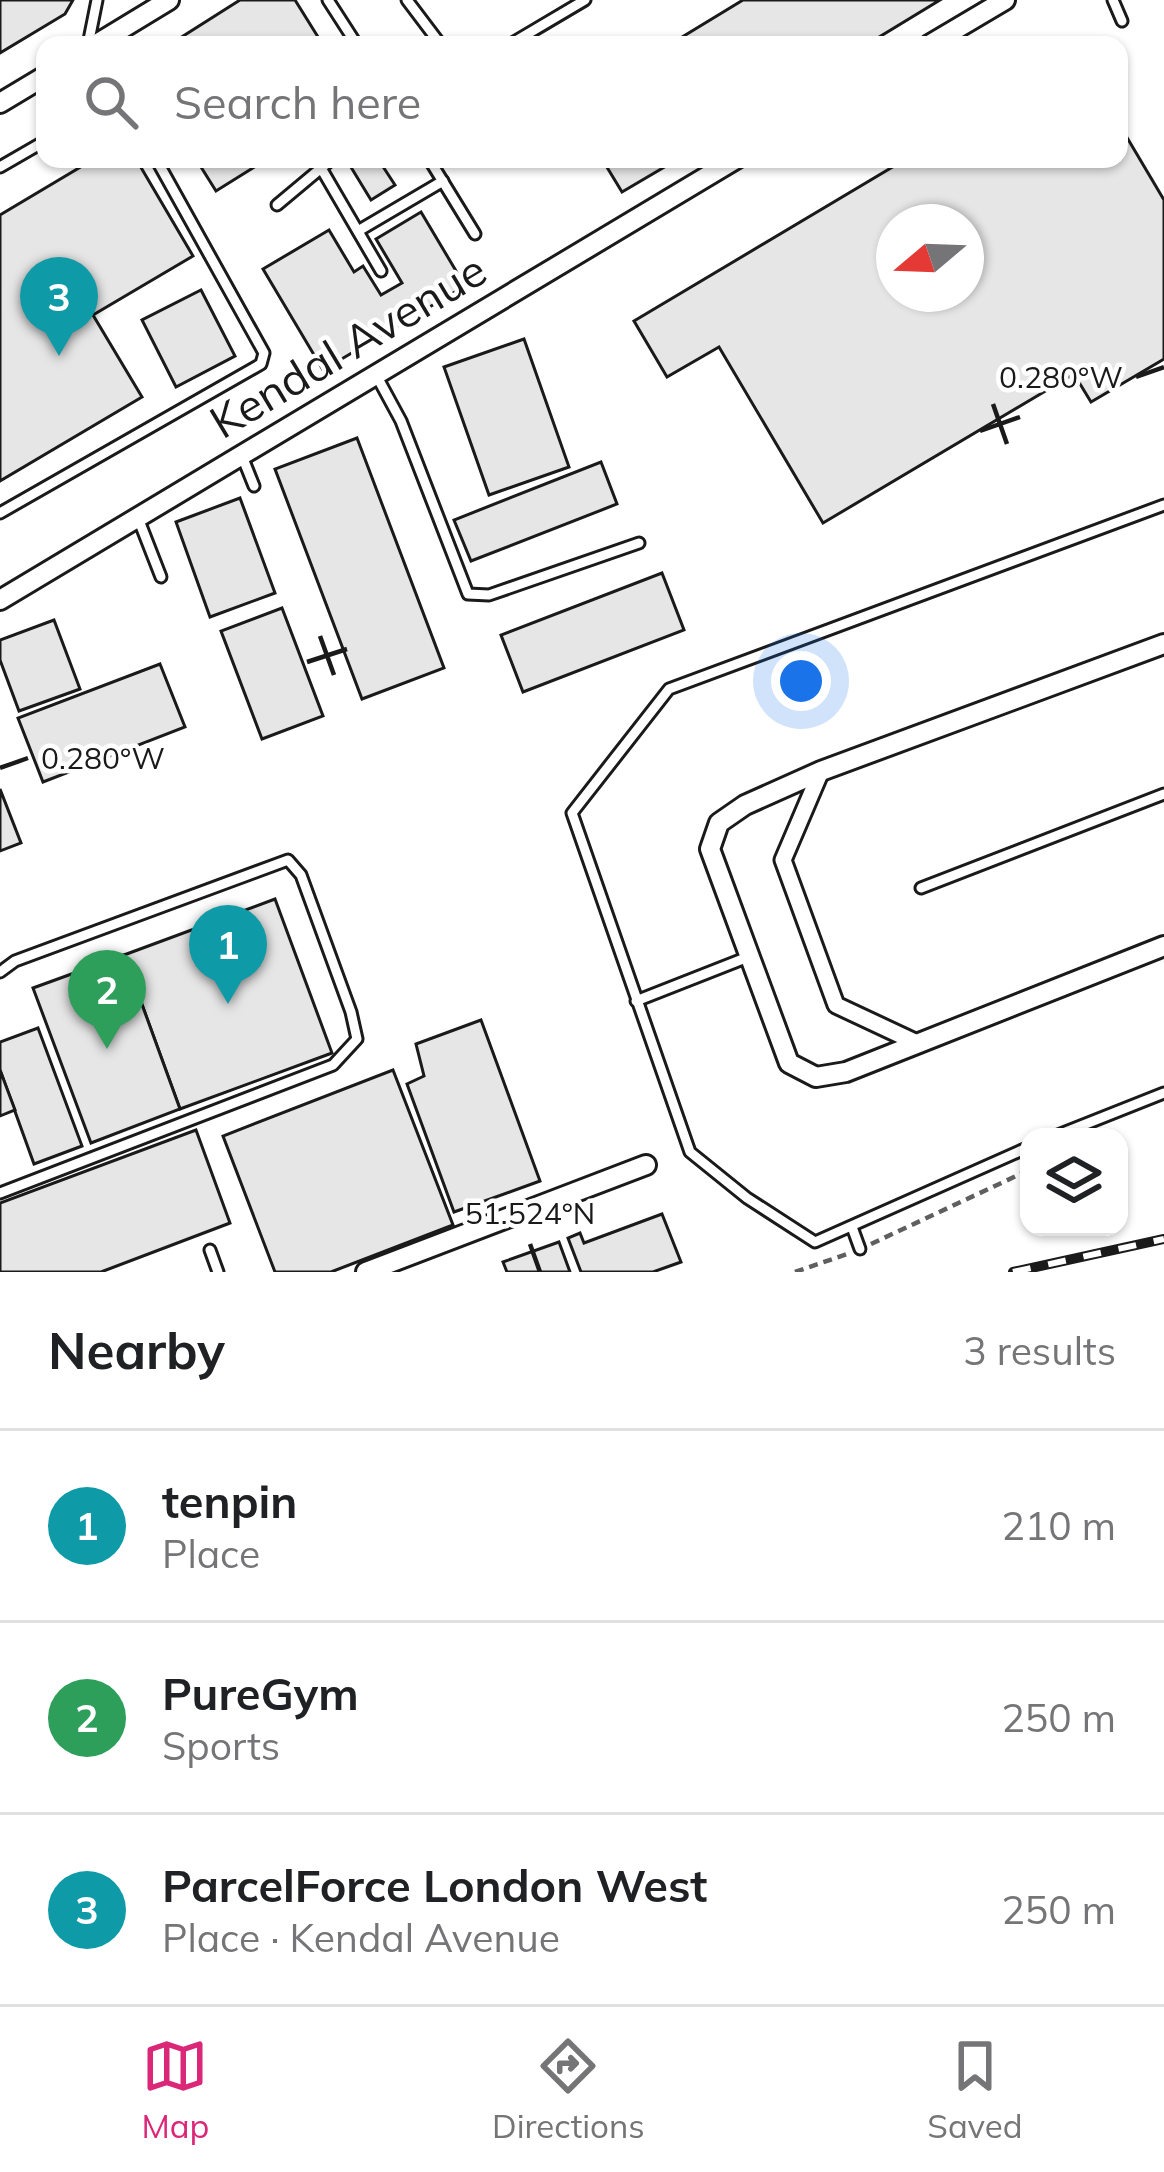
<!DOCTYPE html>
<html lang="en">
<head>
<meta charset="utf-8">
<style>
  :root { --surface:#fff; --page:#f6f6f6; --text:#202124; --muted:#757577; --line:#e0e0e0; --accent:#db2777 }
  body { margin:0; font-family:Mulish,sans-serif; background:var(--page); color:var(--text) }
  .controls { position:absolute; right:36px; bottom:36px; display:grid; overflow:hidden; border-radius:24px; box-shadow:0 3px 9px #0004 }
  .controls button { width:108px; height:108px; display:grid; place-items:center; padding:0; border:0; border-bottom:3px solid var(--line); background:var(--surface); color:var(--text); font:60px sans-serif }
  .compass { position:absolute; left:876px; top:204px; width:108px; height:108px; border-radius:50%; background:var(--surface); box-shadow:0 3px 9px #0004; rotate:251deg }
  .you { position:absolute; left:801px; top:681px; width:42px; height:42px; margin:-30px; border:9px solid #fff; border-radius:50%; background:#1a73e8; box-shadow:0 0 0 18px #1a73e833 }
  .badge { display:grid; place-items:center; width:78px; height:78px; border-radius:50%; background:var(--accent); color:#fff; font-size:39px; font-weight:700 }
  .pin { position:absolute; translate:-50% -99px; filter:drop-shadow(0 3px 6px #0008) }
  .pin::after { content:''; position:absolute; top:63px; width:42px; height:36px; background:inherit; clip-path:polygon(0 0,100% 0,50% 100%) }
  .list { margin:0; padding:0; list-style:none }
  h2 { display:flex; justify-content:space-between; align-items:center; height:156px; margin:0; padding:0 48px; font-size:51px }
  h2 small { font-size:39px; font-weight:400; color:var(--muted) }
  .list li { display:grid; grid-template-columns:78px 1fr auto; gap:36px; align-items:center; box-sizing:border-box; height:192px; padding:0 48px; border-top:3px solid var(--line) }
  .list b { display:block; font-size:45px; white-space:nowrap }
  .list p { margin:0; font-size:39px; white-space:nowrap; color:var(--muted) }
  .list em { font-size:39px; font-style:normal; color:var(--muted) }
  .icon { flex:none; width:66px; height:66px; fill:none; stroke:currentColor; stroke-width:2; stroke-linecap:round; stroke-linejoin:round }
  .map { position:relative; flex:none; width:1164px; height:1272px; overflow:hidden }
  .search { position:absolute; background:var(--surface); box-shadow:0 3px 9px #0004; left:36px; right:36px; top:36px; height:132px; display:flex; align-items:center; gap:30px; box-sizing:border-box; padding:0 42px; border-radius:24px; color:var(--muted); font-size:45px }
  .sheet { height:732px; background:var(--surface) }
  nav { display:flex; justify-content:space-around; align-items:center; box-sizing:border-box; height:168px; border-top:3px solid var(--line); background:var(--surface); font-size:33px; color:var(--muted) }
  nav a { display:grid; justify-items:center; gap:6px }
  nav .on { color:var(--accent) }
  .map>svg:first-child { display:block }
  .building { fill:#e6e6e6; stroke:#1a1a1a; stroke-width:3; fill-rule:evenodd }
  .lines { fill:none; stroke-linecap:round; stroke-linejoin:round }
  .service-casing { stroke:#1a1a1a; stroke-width:15 }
  .pedestrian-casing { stroke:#1a1a1a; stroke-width:21 }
  .minor-casing { stroke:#1a1a1a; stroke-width:24 }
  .path { stroke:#5f5f5f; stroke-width:4.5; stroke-dasharray:9 6; stroke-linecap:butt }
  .service { stroke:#fff; stroke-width:9 }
  .pedestrian { stroke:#fff; stroke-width:15 }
  .minor { stroke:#fff; stroke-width:18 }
  .rail-casing { stroke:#1a1a1a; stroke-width:10 }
  .rail { stroke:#fff; stroke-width:6; stroke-dasharray:18; stroke-linecap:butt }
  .ticks { fill:none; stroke:#1a1a1a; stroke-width:4.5 }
  .labels { text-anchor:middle; stroke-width:9; stroke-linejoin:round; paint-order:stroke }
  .street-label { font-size:45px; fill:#1a1a1a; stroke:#fff }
  .ticks-label { font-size:30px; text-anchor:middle; fill:#1a1a1a; stroke:#fff; stroke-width:9; stroke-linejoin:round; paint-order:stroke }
</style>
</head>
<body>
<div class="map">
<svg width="1164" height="1272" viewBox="0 0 1164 1272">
  <rect width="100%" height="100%" fill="#fff"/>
  <!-- building -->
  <g class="building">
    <path d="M 0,0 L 73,0 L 65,14 L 0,53 Z"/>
    <path d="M 240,0 L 295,0 L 323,45 L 169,45 Z"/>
    <path d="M 743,0 L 940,0 L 866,45 L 669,45 Z"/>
    <path d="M 1119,124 L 1164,200 L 1164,359 L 1091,402 L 1074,374 L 823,523 L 719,347 L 667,377 L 634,321 L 906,159 L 1119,159 ZM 894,222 L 966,222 L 966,294 L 894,294 Z"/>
    <path d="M 94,159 L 108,159 L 111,165 L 121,159 L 136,159 L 193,256 L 93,315 L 142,397 L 0,481 L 0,215 Z"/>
    <path d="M 196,159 L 267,159 L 216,191 Z"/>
    <path d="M 346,159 L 378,159 L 395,185 L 371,200 Z"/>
    <path d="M 602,159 L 678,159 L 622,192 Z"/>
    <path d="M 421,212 L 465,286 L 323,370 L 263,269 L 329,230 L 354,272 L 363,266 L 381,295 L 402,283 L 376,239 Z"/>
    <path d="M 201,290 L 235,356 L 176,387 L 142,320 Z"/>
    <path d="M 524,339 L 569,467 L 489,495 L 444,367 Z"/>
    <path d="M 357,438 L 444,668 L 362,699 L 275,469 Z"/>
    <path d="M 601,462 L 617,504 L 471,561 L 454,520 Z"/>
    <path d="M 240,498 L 275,593 L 210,617 L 176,522 Z"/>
    <path d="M 662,573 L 684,630 L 523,692 L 501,635 Z"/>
    <path d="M 282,608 L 323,716 L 262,739 L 221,631 Z"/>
    <path d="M 54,620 L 80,689 L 19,711 L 0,660 L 0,640 Z"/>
    <path d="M 160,664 L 185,727 L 43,782 L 18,718 Z"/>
    <path d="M 0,789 L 21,843 L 0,851 Z"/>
    <path d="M 275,899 L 332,1053 L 180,1109 L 124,955 Z"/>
    <path d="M 124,955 L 180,1109 L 91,1143 L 33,988 Z"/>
    <path d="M 481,1020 L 540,1181 L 454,1212 L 407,1084 L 424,1076 L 416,1044 Z"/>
    <path d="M 38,1028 L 82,1146 L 34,1164 L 0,1070 L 0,1042 Z"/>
    <path d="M 0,1070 L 15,1110 L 0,1116 Z"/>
    <path d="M 393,1070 L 453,1225 L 331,1272 L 275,1272 L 223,1136 Z"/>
    <path d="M 196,1130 L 230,1223 L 101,1272 L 0,1272 L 0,1203 Z"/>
    <path d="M 662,1214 L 681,1262 L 653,1272 L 581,1272 L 568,1238 L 580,1233 L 584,1243 Z"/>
    <path d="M 559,1242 L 570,1272 L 507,1272 L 503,1262 Z"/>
  </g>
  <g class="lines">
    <defs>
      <g id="service">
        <path d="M 328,0 L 357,45"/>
        <path d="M 407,0 L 441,45"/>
        <path d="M 1113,0 L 1122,21"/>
        <path d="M 88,45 L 97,0"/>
        <path d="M 509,45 L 585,0"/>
        <path d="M 429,159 L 475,234"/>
        <path d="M 0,167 L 45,141"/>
        <path d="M 321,168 L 381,271"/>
        <path d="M 277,205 L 332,159"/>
        <path d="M 358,231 L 443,181"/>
        <path d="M 375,373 L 401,421 L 468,594 L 489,595 L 639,543"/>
        <path d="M 242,456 L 254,486"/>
        <path d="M 0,513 L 261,364 L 264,353 L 156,159"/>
        <path d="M 138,518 L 161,577"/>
        <path d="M 921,888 L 1164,794"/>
        <path d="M 0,972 L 15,961 L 288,860 L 301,875 L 351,1012 L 357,1039 L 333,1065 L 0,1193"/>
        <path d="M 636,1001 L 748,957"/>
        <path d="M 1053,1137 L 1164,1093"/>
        <path d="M 1029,1147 L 815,1242 L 747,1198 L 690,1152 L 572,813 L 669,689 L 1164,505"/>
        <path d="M 852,1227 L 860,1249"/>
        <path d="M 210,1250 L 218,1272"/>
      </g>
      <path id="pedestrian" d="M 821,771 L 783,860 L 836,1005 L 917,1043"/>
      <g id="minor">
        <path d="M 95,45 L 169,0"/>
        <path d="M 929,45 L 1005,0"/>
        <path d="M 0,103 L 45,76"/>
        <path d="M 0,600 L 736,159"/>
        <path d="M 1164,644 L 821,771 L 745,805 L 719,823 L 710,849 L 789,1063 L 816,1077 L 846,1072 L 1164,946"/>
        <path d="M 366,1272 L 646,1165"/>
      </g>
    </defs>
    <!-- service casing -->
    <use href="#service" class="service-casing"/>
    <!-- pedestrian casing -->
    <use href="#pedestrian" class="pedestrian-casing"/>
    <!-- minor casing -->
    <use href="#minor" class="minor-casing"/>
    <!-- path -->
    <g class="path">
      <path d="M 871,1244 L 1029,1170"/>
      <path d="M 795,1272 L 850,1253"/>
    </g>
    <!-- service -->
    <use href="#service" class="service"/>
    <!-- pedestrian -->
    <use href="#pedestrian" class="pedestrian"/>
    <!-- minor -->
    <use href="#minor" class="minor"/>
    <defs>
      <path id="rail" d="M 1013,1272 L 1164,1239"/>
    </defs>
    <!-- rail casing -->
    <use href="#rail" class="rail-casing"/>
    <!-- rail -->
    <use href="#rail" class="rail"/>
  </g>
  <!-- ticks -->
  <path class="ticks" d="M 1136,377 L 1164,367M 993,404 L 1007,444M 980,431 L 1020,417M 320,636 L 334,675M 307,662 L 347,649M 0,768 L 28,758M 530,1244 L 540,1272"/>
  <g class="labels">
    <!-- street labels -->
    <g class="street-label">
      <text transform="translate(348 346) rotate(-31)" y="16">Kendal Avenue</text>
    </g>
  </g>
  <g class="ticks-label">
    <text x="1061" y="388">0.280°W</text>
    <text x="103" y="769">0.280°W</text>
    <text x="530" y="1224">51.524°N</text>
  </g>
</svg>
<div class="controls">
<button><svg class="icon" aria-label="layers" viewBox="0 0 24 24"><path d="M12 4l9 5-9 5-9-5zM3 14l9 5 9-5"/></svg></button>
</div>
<svg class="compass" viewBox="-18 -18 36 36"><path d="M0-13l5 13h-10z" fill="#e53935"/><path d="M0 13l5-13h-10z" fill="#757577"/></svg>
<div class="you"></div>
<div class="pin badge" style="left:228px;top:1004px;background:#0f9aa8">1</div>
<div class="pin badge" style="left:107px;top:1049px;background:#2e9e5b">2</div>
<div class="pin badge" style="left:59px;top:356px;background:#0f9aa8">3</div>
<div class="search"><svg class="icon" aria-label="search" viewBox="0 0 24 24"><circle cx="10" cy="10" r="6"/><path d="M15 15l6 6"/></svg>Search here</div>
</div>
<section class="sheet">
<h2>Nearby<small>3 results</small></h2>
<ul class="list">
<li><span class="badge" style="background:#0f9aa8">1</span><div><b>tenpin</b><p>Place</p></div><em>210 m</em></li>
<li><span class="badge" style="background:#2e9e5b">2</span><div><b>PureGym</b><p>Sports</p></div><em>250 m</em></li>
<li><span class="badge" style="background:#0f9aa8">3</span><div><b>ParcelForce London West</b><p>Place · Kendal Avenue</p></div><em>250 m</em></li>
</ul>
</section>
<nav>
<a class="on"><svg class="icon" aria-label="map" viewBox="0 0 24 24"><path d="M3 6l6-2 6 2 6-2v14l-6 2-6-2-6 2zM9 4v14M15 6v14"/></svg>Map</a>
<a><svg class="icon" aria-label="directions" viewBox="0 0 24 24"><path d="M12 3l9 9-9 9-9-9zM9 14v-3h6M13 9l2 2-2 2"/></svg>Directions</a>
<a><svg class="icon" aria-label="saved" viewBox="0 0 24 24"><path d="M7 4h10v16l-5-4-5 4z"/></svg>Saved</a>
</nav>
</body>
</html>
